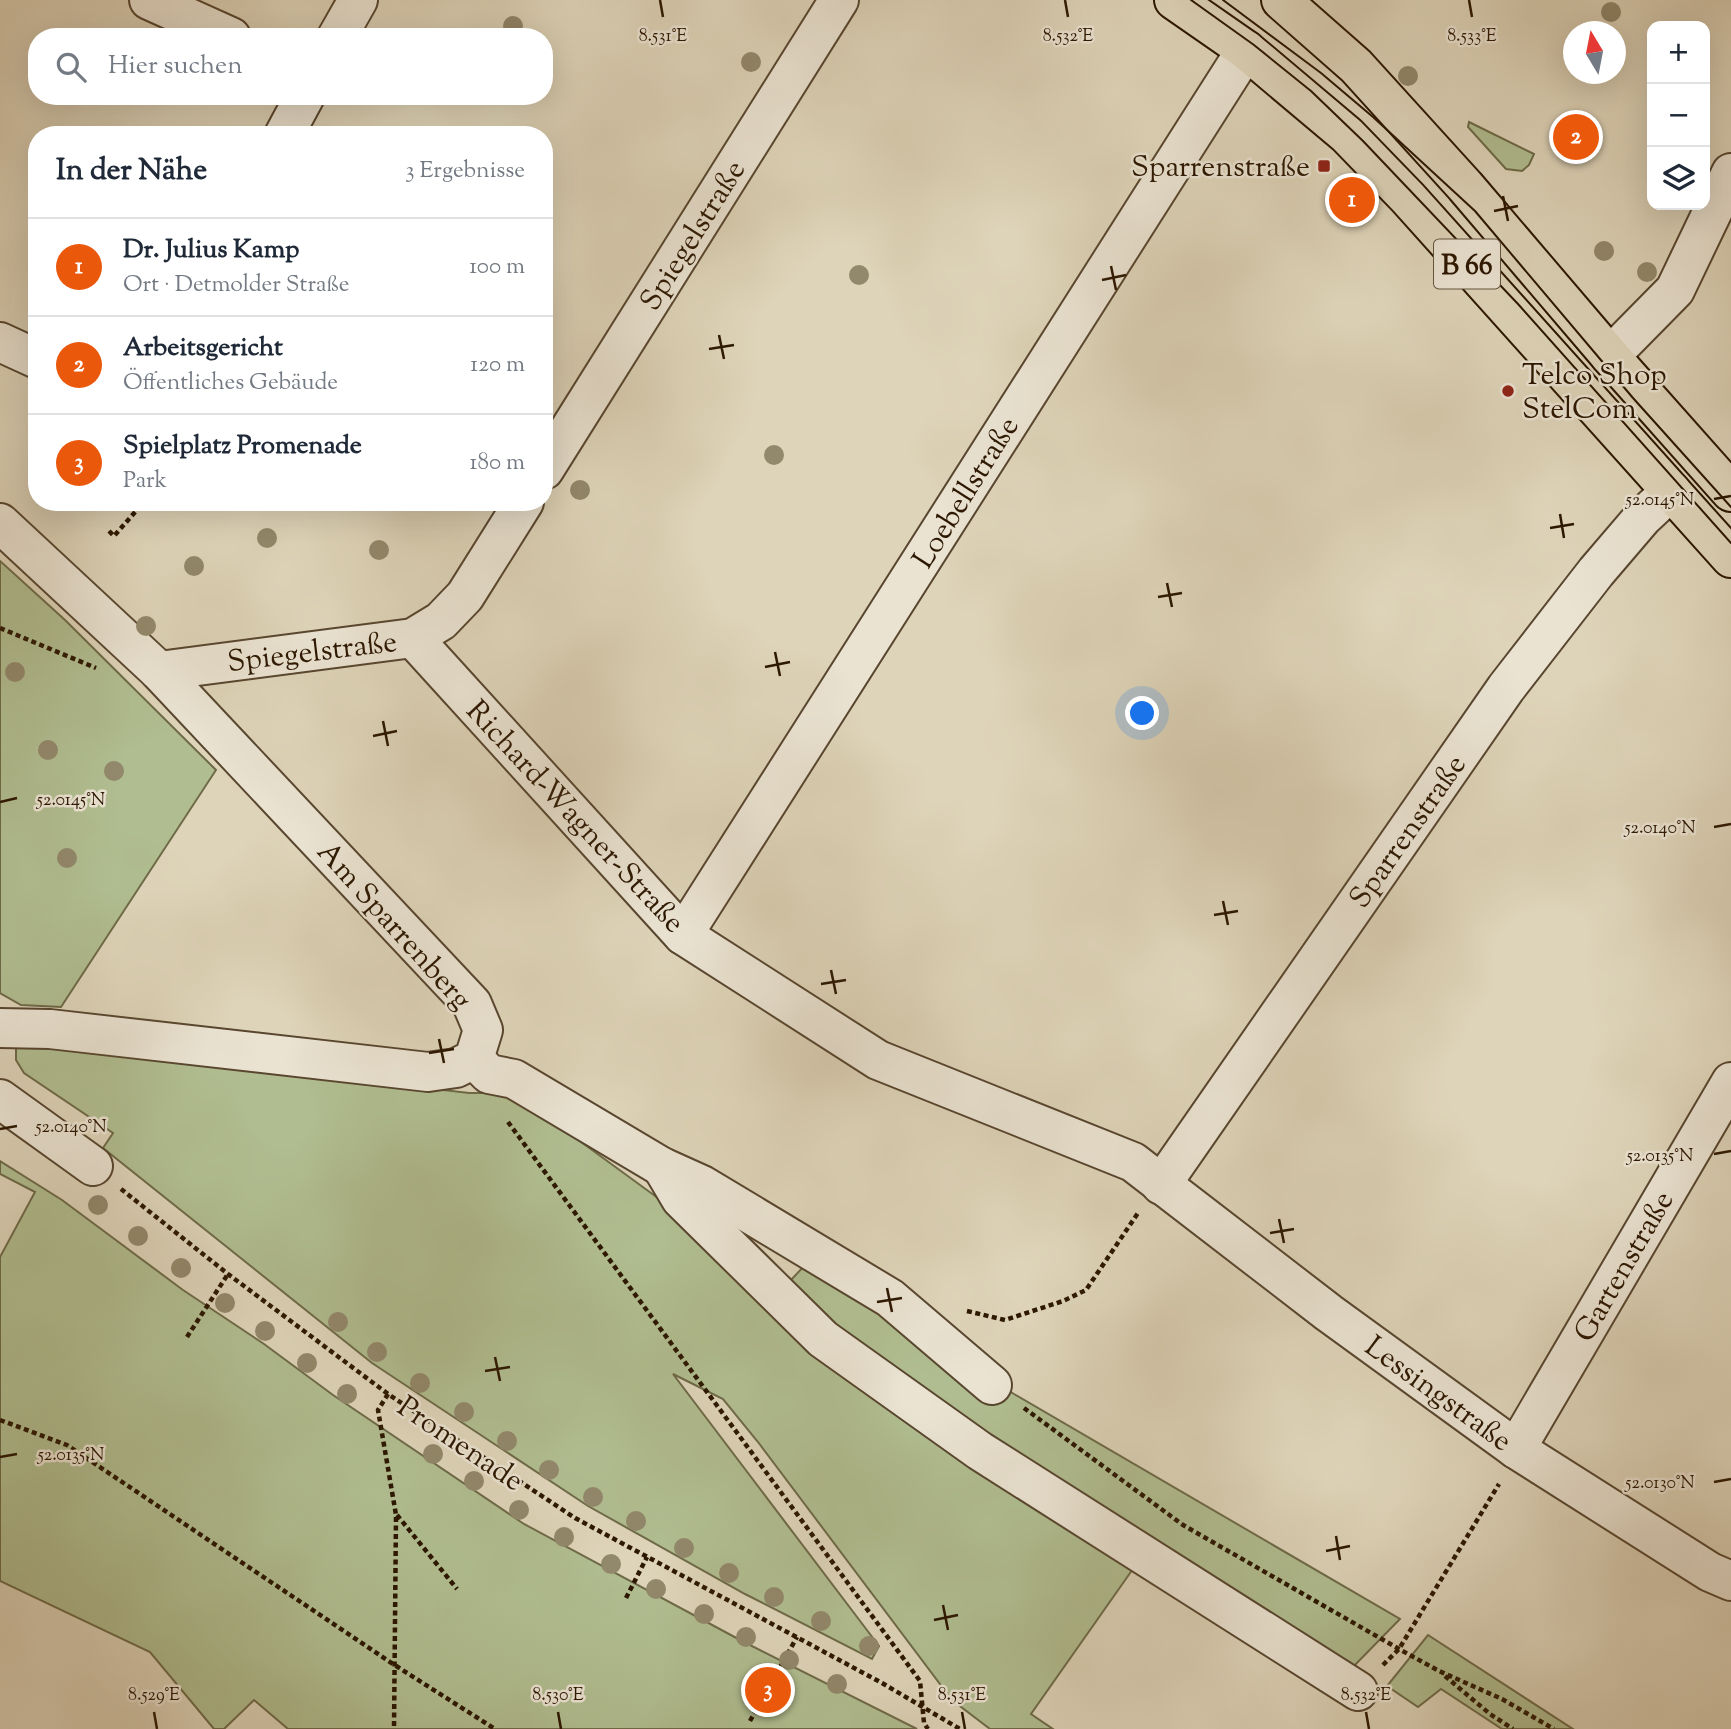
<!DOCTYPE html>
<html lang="de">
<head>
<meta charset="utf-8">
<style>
  :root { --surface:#fff; --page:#f6f6f7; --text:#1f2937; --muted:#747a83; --line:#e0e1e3; --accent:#ea580c }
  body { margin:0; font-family:"Sorts Mill Goudy",serif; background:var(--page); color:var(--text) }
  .controls { position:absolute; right:21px; top:21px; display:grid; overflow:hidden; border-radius:14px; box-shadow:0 7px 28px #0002 }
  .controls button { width:63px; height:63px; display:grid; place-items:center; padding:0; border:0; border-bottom:2px solid var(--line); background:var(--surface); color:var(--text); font:35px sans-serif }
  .compass { position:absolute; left:1563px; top:21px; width:63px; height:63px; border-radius:50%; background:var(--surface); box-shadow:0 7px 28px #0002; rotate:350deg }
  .you { position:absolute; left:1143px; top:714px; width:24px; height:24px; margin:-18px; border:5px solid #fff; border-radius:50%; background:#1a73e8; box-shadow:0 0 0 10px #1a73e833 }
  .badge { display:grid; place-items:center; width:46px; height:46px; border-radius:50%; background:var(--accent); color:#fff; font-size:23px; font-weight:700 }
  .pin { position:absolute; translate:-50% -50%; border:4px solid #fff; box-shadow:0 2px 7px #0006 }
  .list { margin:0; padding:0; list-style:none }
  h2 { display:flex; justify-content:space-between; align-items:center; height:91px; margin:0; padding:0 28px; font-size:30px }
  h2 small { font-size:23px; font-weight:400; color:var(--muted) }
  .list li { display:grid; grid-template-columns:46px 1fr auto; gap:21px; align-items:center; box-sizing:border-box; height:98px; padding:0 28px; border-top:2px solid var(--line) }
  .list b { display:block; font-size:26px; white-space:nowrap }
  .list p { margin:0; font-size:23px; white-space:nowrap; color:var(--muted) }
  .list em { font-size:23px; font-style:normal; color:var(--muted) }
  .icon { flex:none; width:38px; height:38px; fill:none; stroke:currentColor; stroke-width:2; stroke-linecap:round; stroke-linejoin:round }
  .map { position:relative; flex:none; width:1731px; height:1729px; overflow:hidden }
  .search { position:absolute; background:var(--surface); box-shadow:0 7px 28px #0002; left:28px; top:28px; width:525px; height:77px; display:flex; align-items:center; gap:18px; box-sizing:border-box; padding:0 24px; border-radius:28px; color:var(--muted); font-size:26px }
  .panel { position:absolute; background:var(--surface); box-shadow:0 7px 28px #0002; left:28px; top:126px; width:525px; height:385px; border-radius:28px }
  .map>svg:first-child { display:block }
  .green { fill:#b0bd90; stroke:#6e6a48; stroke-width:2 }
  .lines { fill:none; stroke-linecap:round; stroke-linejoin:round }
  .minor-casing { stroke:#58462f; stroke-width:42 }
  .major-casing { stroke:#2c1701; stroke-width:42 }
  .path { stroke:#2c1701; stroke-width:4.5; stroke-dasharray:5 3.5; stroke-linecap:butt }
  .minor { stroke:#eae3d2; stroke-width:38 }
  .major { stroke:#ded4b9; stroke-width:38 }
  .tram { stroke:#2c1701; stroke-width:2 }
  .tree { fill:#92886b }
  .ticks { fill:none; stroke:#2c1701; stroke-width:2.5 }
  .poi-dot { fill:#8f2418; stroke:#eae3d2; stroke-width:2.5 }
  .labels { text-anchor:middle; stroke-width:5; stroke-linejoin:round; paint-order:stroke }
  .shield { fill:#eae3d2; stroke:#655440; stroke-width:2 }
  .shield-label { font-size:28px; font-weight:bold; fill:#2c1701 }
  .poi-label { font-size:30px; fill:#2c1701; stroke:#eae3d2; text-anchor:end }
  .street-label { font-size:30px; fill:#2c1701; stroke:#eae3d2 }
  .ticks-label { font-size:18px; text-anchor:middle; fill:#2c1701; stroke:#eae3d2; stroke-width:5; stroke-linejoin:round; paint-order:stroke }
</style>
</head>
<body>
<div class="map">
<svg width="1731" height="1729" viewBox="0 0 1731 1729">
  <rect width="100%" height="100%" fill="#ded4b9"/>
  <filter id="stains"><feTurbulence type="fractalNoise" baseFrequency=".00286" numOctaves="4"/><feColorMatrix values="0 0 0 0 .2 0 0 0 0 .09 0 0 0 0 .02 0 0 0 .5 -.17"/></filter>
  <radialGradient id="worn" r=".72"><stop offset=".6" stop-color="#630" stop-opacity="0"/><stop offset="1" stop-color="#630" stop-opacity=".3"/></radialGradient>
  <!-- green -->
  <g class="green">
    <path d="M 1469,122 L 1534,154 L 1529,165 L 1522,171 L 1506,169 L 1468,127 Z"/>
    <path d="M 0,561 L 65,620 L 216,770 L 61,1007 L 21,1005 L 0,993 Z"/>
    <path d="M 59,1045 L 469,1093 L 514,1093 L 662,1201 L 1135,1566 L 1031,1714 L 1053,1729 L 990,1729 L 952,1700 L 758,1442 L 723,1399 L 673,1374 L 879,1646 L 872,1659 L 745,1594 L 588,1506 L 372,1363 L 103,1148 L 113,1133 L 24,1073 L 16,1060 L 16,1047 Z"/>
    <path d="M 0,1161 L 62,1200 L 183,1290 L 264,1344 L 333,1395 L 524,1524 L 742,1641 L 917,1729 L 288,1729 L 254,1700 L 224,1729 L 214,1729 L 150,1652 L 0,1581 L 0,1257 L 35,1192 L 0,1174 Z"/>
    <path d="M 807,1263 L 1014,1394 L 1400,1619 L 1351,1669 L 1147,1545 L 840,1332 L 789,1282 Z"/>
    <path d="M 1428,1635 L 1573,1729 L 1502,1729 L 1441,1689 L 1418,1707 L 1387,1686 Z"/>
  </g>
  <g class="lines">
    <defs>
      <g id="minor">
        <path d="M 149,0 L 231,37"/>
        <path d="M 337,37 L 358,0"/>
        <path d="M 284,135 L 305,96"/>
        <path d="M 0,342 L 37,359"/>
        <path d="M 1610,356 L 1675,290 L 1731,173"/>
        <path d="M 544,470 L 839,0"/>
        <path d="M 0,523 L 159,671 L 472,1004 L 483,1030 L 474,1059 L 456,1068 L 428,1072 L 50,1029 L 0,1028"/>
        <path d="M 413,638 L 683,935 L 878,1060 L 1133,1162 L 1329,1313 L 1516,1449 L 1710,1572 L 1731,1581"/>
        <path d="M 159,671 L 413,638 L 441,621 L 465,596 L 524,502"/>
        <path d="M 683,935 L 1246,50"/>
        <path d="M 474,1059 L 489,1074 L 514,1079 L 662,1167 L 702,1185 L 890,1298 L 992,1385"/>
        <path d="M 0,1099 L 93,1166"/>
        <path d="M 662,1167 L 681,1199 L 823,1339 L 980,1451 L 1358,1691"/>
        <path d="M 1161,1185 L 1506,688 L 1596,572 L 1643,517 L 1671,491"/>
        <path d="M 1516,1449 L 1731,1082"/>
      </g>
      <g id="major">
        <path d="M 1174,0 L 1246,50 L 1347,135 L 1408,198 L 1731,558"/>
        <path d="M 1281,0 L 1356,66 L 1465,186 L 1610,356 L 1731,492"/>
      </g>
    </defs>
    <!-- minor casing -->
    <use href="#minor" class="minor-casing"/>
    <!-- major casing -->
    <use href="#major" class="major-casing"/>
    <!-- path -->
    <g class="path">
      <path d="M 109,531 L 114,536 L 144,502"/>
      <path d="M 0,628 L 96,668"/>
      <path d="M 508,1122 L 920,1681 L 924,1723 L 928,1729"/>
      <path d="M 121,1189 L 228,1274 L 388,1394 L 575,1518 L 882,1683 L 960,1729"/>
      <path d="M 967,1311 L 1005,1320 L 1063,1301 L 1086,1290 L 1138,1213"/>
      <path d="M 187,1337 L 228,1274"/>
      <path d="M 388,1394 L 378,1410 L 396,1515 L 394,1729"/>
      <path d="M 1024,1408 L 1183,1525 L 1399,1649 L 1439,1671 L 1502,1699 L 1554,1729"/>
      <path d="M 0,1420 L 67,1445 L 393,1664 L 495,1729"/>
      <path d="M 397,1515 L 457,1589"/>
      <path d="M 626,1598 L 647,1557"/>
      <path d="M 1383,1665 L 1399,1649 L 1499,1484"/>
      <path d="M 1445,1676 L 1490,1714 L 1513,1729"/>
      <path d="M 770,1687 L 786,1693"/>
      <path d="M 750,1721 L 797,1637"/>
    </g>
    <!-- minor -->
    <use href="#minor" class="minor"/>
    <!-- major -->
    <use href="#major" class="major"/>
    <!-- tram -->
    <g class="tram">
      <path d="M 1191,0 L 1254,45 L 1311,91 L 1363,141 L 1518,304 L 1731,543"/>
      <path d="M 1223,0 L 1321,73 L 1373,117 L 1475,211 L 1633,398 L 1731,507"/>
    </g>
  </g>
  <!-- trees -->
  <g class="tree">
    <circle cx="1611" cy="12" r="10"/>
    <circle cx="513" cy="26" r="10"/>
    <circle cx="751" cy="62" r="10"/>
    <circle cx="1408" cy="76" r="10"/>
    <circle cx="1604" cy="251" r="10"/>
    <circle cx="1647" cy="272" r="10"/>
    <circle cx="859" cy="275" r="10"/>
    <circle cx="774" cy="455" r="10"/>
    <circle cx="580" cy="490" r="10"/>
    <circle cx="267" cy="538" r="10"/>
    <circle cx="379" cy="550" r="10"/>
    <circle cx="194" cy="566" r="10"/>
    <circle cx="146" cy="626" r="10"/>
    <circle cx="15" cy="672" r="10"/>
    <circle cx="48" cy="750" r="10"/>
    <circle cx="114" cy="771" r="10"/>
    <circle cx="67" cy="858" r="10"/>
    <circle cx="98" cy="1205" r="10"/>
    <circle cx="138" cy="1236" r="10"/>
    <circle cx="181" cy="1268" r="10"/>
    <circle cx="225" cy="1303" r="10"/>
    <circle cx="338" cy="1322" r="10"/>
    <circle cx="265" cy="1331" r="10"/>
    <circle cx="377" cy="1352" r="10"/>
    <circle cx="307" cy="1363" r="10"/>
    <circle cx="420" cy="1383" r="10"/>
    <circle cx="347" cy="1394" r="10"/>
    <circle cx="464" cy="1412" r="10"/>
    <circle cx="507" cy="1441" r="10"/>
    <circle cx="433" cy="1454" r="10"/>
    <circle cx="549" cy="1470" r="10"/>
    <circle cx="474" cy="1481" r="10"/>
    <circle cx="593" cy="1497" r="10"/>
    <circle cx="519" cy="1510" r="10"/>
    <circle cx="636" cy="1521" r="10"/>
    <circle cx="564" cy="1537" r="10"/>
    <circle cx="684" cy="1548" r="10"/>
    <circle cx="611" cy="1564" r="10"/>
    <circle cx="729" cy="1573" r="10"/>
    <circle cx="656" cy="1589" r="10"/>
    <circle cx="774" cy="1597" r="10"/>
    <circle cx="704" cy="1614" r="10"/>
    <circle cx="821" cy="1621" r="10"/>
    <circle cx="746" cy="1637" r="10"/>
    <circle cx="869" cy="1646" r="10"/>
    <circle cx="789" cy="1660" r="10"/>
    <circle cx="837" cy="1684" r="10"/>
  </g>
  <!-- ticks -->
  <path class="ticks" d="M 660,0 L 663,17M 1065,0 L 1068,17M 1469,0 L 1472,17M 1503,196 L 1508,221M 1494,211 L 1518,206M 1111,266 L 1116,290M 1102,280 L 1126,275M 719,335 L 724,359M 709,349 L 734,345M 1714,499 L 1731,496M 1560,514 L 1564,538M 1550,528 L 1574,524M 1167,583 L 1172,607M 1158,597 L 1182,593M 775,652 L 780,676M 765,667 L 790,662M 383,721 L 388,746M 373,736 L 397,731M 0,802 L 17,798M 1714,827 L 1731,824M 1223,901 L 1228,925M 1214,915 L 1238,911M 831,970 L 836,994M 821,984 L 846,980M 439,1039 L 444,1063M 429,1053 L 454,1049M 0,1129 L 17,1126M 1714,1154 L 1731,1151M 1279,1219 L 1284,1243M 1270,1233 L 1294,1229M 887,1288 L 892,1312M 877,1302 L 902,1298M 495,1357 L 500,1381M 485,1371 L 510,1367M 0,1457 L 17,1454M 1714,1482 L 1731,1479M 1336,1536 L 1340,1560M 1326,1551 L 1350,1546M 943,1605 L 948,1630M 934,1620 L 958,1615M 154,1712 L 157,1729M 558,1712 L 561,1729M 962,1712 L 965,1729M 1366,1712 L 1369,1729"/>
  <!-- markers -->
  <g class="poi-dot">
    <rect x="1317" y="159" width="14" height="14" rx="3.5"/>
    <circle cx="1508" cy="391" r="7"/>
  </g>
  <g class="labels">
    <!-- shield labels -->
    <rect class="shield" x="1434" y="239.5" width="66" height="49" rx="5"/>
    <g class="shield-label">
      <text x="1467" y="274">B 66</text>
    </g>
    <!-- poi labels -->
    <g class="poi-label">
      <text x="1310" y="176">Sparrenstraße</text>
      <text x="1522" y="384" text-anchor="start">Telco Shop<tspan x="1522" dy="34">StelCom</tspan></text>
    </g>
    <!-- street labels -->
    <g class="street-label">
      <text transform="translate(692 235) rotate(-58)" y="10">Spiegelstraße</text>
      <text transform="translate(965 492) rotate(-58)" y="10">Loebellstraße</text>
      <text transform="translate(312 651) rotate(-7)" y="10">Spiegelstraße</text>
      <text transform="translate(576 816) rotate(47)" y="10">Richard-Wagner-Straße</text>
      <text transform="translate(1407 831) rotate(-55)" y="10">Sparrenstraße</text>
      <text transform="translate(395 925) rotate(48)" y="10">Am Sparrenberg</text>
      <text transform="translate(1623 1266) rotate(-60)" y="10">Gartenstraße</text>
      <text transform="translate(1439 1393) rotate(36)" y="10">Lessingstraße</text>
      <text transform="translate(461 1443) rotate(34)" y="10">Promenade</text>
    </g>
  </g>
  <g class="ticks-label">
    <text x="1068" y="41">8.532°E</text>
    <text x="1472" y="41">8.533°E</text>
    <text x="663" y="41">8.531°E</text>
    <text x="1660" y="505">52.0145°N</text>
    <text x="71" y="805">52.0145°N</text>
    <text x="1660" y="833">52.0140°N</text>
    <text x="71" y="1132">52.0140°N</text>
    <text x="1660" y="1161">52.0135°N</text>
    <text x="71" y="1460">52.0135°N</text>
    <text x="1660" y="1488">52.0130°N</text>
    <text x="154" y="1700">8.529°E</text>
    <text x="558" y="1700">8.530°E</text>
    <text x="962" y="1700">8.531°E</text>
    <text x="1366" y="1700">8.532°E</text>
  </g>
  <rect width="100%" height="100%" filter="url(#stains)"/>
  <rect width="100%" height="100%" fill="url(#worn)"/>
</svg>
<div class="controls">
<button>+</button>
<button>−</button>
<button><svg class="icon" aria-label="layers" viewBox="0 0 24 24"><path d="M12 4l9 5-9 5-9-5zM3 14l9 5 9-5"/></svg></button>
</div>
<svg class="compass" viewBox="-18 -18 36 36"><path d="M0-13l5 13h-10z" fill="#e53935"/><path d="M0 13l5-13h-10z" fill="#747a83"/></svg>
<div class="you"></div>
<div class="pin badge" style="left:1352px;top:200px">1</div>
<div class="pin badge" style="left:1576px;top:137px">2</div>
<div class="pin badge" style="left:768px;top:1690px">3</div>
<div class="search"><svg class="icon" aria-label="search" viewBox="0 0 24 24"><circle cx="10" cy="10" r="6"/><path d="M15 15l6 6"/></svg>Hier suchen</div>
<section class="panel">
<h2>In der Nähe<small>3 Ergebnisse</small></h2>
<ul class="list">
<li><span class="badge">1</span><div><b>Dr. Julius Kamp</b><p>Ort · Detmolder Straße</p></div><em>100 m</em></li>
<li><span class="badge">2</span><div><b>Arbeitsgericht</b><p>Öffentliches Gebäude</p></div><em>120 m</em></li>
<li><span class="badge">3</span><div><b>Spielplatz Promenade</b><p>Park</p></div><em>180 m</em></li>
</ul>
</section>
</div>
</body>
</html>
